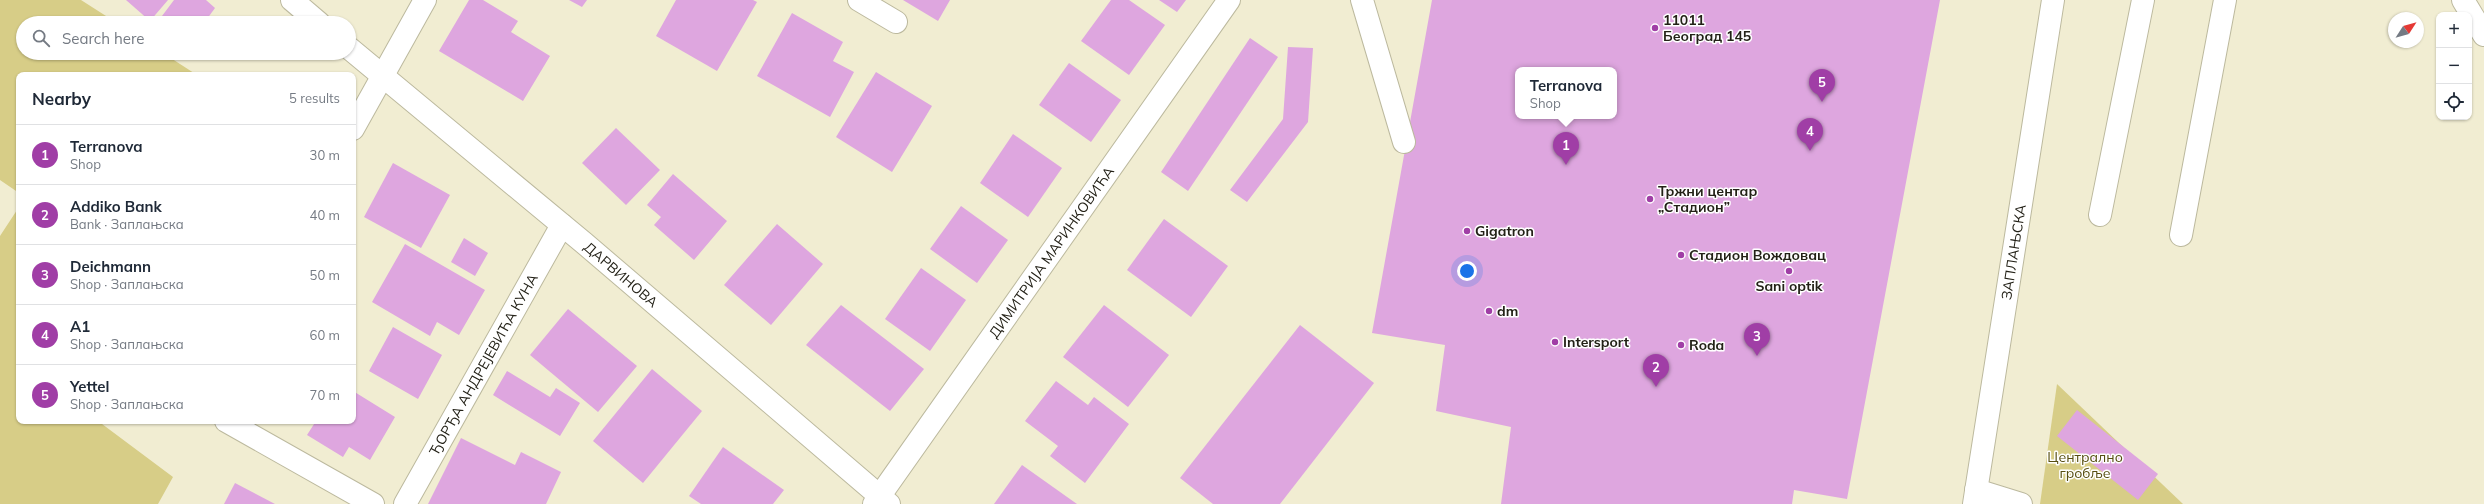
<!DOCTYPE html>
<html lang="en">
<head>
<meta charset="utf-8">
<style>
  :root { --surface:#fff; --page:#f6f6f7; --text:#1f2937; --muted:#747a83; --line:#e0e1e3; --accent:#a03ea6 }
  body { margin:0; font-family:Mulish,sans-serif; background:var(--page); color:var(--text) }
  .controls { position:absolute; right:12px; top:12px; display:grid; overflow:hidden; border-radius:8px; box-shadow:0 1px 3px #0004 }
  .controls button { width:36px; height:36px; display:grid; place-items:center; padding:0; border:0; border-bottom:1px solid var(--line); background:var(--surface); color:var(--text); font:20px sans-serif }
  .compass { position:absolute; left:2388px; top:12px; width:36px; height:36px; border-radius:50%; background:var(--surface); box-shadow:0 1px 3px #0004; rotate:54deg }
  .you { position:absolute; left:1467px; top:271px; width:14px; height:14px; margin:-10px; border:3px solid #fff; border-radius:50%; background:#1a73e8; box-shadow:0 0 0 6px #1a73e833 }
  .badge { display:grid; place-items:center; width:26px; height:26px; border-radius:50%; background:var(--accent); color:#fff; font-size:13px; font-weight:700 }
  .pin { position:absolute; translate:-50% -33px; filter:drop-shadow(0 1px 2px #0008) }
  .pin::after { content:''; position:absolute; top:21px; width:14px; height:12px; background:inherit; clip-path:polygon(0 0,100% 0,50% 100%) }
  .popup { position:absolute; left:1515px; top:67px; width:102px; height:52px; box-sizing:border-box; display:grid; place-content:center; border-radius:8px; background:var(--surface); filter:drop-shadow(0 1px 3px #0005); font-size:13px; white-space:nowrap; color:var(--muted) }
  .popup b { font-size:15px; color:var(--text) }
  .popup::after { content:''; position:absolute; left:50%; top:100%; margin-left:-8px; border:8px solid transparent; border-top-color:var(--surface) }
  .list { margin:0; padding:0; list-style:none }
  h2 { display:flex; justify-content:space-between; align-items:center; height:52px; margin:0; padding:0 16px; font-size:17px }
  h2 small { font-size:13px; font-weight:400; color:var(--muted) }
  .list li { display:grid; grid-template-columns:26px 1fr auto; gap:12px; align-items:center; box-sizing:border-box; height:60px; padding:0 16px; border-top:1px solid var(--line) }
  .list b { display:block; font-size:15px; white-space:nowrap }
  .list p { margin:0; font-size:13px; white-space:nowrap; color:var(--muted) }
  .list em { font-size:13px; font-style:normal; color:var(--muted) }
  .icon { flex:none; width:22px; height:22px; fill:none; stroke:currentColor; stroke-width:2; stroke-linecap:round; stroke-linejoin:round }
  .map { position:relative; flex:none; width:2484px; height:504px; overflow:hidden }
  .search { position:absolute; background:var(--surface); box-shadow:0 1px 3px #0004; left:16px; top:16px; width:340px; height:44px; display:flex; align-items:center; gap:10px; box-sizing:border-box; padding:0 14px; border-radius:22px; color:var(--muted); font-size:15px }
  .panel { position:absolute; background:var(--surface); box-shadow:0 1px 3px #0004; left:16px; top:72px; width:340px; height:352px; border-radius:8px }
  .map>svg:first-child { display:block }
  .green { fill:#d7cd87 }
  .building { fill:#dea6df; fill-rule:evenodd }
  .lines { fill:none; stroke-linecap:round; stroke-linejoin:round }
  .service-casing { stroke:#bcb99e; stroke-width:24 }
  .minor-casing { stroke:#bcb99e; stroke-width:24 }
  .tertiary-casing { stroke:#bcb99e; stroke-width:24 }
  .secondary-casing { stroke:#bcb99e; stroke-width:24 }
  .service { stroke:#fff; stroke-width:22 }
  .minor { stroke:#fff; stroke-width:22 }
  .tertiary { stroke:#fff; stroke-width:22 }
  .secondary { stroke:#fff; stroke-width:22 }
  .poi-dot { fill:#a03ea6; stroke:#fff; stroke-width:1.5 }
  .labels { text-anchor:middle; stroke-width:3; stroke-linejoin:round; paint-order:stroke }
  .poi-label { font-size:14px; font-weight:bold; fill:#232117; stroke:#fff; text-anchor:start }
  .street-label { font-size:14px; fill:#232117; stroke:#fff }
  .park-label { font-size:14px; fill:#564e11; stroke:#fff }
</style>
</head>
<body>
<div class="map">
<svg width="2484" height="504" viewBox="0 0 2484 504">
  <rect width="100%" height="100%" fill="#f1edd2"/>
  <!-- green -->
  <g class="green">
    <path d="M 0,0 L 81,0 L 117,23 L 23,23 L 23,53 L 163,53 L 197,75 L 19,75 L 19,193 L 0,180 Z"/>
    <path d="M 19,207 L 19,421 L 98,421 L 173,477 L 158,504 L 0,504 L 0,236 Z"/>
    <path d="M 2057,384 L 2183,504 L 2040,504 Z"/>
  </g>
  <!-- building -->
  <g class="building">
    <path d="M 126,0 L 168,0 L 150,21 Z"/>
    <path d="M 174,0 L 206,0 L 215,8 L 204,23 L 170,23 L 162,16 Z"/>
    <path d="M 469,0 L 483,0 L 518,21 L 511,32 L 550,56 L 523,101 L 439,51 Z"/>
    <path d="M 569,0 L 587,0 L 582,7 Z"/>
    <path d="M 676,0 L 753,0 L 757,2 L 717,71 L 656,36 Z"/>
    <path d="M 903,0 L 950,0 L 938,21 Z"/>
    <path d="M 1111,0 L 1129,0 L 1165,25 L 1129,75 L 1081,41 Z"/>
    <path d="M 1159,0 L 1186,0 L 1177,12 Z"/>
    <path d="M 1432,0 L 1940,0 L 1847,499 L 1794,490 L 1792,504 L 1501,504 L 1511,427 L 1436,411 L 1445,345 L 1372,333 ZM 1518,70 L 1614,70 L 1614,116 L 1518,116 Z"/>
    <path d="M 792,13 L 843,42 L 833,61 L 854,72 L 830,117 L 757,76 Z"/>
    <path d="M 1250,38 L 1278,57 L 1188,191 L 1161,172 Z"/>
    <path d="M 1288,47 L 1313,48 L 1308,122 L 1247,202 L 1230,190 L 1283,119 Z"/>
    <path d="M 1069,63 L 1121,100 L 1091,142 L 1039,105 Z"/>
    <path d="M 876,72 L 932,106 L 892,172 L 836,137 Z"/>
    <path d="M 616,128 L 660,170 L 626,205 L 582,163 Z"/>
    <path d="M 1013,134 L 1062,168 L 1028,217 L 980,183 Z"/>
    <path d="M 393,163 L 450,195 L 421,248 L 364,217 Z"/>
    <path d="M 673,174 L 727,221 L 694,260 L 654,225 L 661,217 L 647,205 Z"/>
    <path d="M 961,206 L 1008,240 L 977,283 L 930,249 Z"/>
    <path d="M 1164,219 L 1228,266 L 1191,317 L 1127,270 Z"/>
    <path d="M 777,224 L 823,264 L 771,325 L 724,285 Z"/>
    <path d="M 464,238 L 488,253 L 475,276 L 451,262 Z"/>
    <path d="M 405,244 L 485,290 L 459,335 L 437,322 L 430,336 L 372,302 Z"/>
    <path d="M 921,268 L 966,300 L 930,351 L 885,319 Z"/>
    <path d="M 841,305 L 924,369 L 890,411 L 806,345 Z"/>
    <path d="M 1104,305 L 1169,355 L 1128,407 L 1063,357 Z"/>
    <path d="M 568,309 L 637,366 L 598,412 L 530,355 Z"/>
    <path d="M 1300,325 L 1374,383 L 1280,504 L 1213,504 L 1180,478 Z"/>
    <path d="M 393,327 L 442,355 L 418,399 L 369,371 Z"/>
    <path d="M 652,369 L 702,411 L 643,483 L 593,441 Z"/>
    <path d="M 507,371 L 550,397 L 556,388 L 580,403 L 560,436 L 493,395 Z"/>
    <path d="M 1056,381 L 1088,405 L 1094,397 L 1129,424 L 1085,483 L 1050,456 L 1058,446 L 1025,421 Z"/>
    <path d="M 353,391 L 395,417 L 370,460 L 349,447 L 343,457 L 307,435 L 316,421 L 353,421 Z"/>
    <path d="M 2077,410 L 2158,474 L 2138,500 L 2057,436 Z"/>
    <path d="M 461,438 L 515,465 L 521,452 L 561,472 L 546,504 L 428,504 Z"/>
    <path d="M 723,447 L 784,490 L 773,504 L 701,504 L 689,496 Z"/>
    <path d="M 1022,465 L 1077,504 L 994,504 Z"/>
    <path d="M 235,483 L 275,504 L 224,504 Z"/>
  </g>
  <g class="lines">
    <defs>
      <g id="service">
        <path d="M 1362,0 L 1404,142"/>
        <path d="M 2463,0 L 2484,35"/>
        <path d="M 2100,215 L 2143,0"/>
        <path d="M 2181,235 L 2225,0"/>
        <path d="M 1976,490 L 2021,504"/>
      </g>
      <g id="minor">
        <path d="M 859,0 L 896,22"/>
        <path d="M 353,129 L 425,0"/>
        <path d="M 226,421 L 373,504"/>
        <path id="s1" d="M 405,504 L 562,225"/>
        <path id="s2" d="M 874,504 L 1229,0"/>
      </g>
      <g id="tertiary">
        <path d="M 292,0 L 319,23"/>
        <path id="s3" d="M 349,48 L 584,243 L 889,504"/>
      </g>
      <g id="secondary">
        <path id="s4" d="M 1974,504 L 2053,0"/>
      </g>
    </defs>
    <!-- service casing -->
    <use href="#service" class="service-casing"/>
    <!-- minor casing -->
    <use href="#minor" class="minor-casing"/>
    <!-- tertiary casing -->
    <use href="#tertiary" class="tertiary-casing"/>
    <!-- secondary casing -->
    <use href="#secondary" class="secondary-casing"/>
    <!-- service -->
    <use href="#service" class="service"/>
    <!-- minor -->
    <use href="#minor" class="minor"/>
    <!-- tertiary -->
    <use href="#tertiary" class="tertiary"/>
    <!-- secondary -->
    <use href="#secondary" class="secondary"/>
  </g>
  <!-- markers -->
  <g class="poi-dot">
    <circle cx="1655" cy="28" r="4"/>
    <circle cx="1650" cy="199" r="4"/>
    <circle cx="1467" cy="231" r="4"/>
    <circle cx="1681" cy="255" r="4"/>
    <circle cx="1789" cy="271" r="4"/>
    <circle cx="1489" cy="311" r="4"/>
    <circle cx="1555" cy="342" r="4"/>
    <circle cx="1681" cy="345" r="4"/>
  </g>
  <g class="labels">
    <!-- poi labels -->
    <g class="poi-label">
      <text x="1663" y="25">11011<tspan x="1663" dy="16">Београд 145</tspan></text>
      <text x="1658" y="196">Тржни центар<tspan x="1658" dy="16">„Стадион”</tspan></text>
      <text x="1475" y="236">Gigatron</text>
      <text x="1689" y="260">Стадион Вождовац</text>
      <text x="1789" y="291" text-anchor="middle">Sani optik</text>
      <text x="1497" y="316">dm</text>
      <text x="1563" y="347">Intersport</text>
      <text x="1689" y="350">Roda</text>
    </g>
    <!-- street labels -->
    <g class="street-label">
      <text dy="5" stroke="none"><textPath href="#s2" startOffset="308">ДИМИТРИЈА МАРИНКОВИЋА</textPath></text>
      <text dy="5" stroke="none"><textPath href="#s4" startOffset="255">ЗАПЛАЊСКА</textPath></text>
      <text dy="5" stroke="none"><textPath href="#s3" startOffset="354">ДАРВИНОВА</textPath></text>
      <text dy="5" stroke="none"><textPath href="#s1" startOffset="160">ЂОРЂА АНДРЕЈЕВИЋА КУНА</textPath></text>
    </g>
    <!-- park labels -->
    <g class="park-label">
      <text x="2085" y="462">Централно<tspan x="2085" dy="16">гробље</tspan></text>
    </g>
  </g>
</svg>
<div class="controls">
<button>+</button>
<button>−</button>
<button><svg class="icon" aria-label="locate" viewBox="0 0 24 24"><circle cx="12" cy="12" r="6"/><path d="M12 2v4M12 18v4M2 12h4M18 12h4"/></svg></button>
</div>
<svg class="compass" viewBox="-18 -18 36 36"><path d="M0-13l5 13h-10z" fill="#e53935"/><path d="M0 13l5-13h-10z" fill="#747a83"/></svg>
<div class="you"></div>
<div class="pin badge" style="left:1566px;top:165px">1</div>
<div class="popup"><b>Terranova</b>Shop</div>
<div class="pin badge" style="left:1656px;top:387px">2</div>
<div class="pin badge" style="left:1757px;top:356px">3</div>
<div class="pin badge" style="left:1810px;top:151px">4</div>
<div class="pin badge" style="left:1822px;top:102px">5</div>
<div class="search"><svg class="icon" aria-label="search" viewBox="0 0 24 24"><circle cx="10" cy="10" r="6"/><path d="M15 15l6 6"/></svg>Search here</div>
<section class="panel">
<h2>Nearby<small>5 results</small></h2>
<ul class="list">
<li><span class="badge">1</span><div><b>Terranova</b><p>Shop</p></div><em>30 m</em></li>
<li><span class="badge">2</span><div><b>Addiko Bank</b><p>Bank · Заплањска</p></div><em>40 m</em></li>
<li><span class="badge">3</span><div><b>Deichmann</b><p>Shop · Заплањска</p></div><em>50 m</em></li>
<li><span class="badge">4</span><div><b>A1</b><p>Shop · Заплањска</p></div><em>60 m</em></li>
<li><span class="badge">5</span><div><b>Yettel</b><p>Shop · Заплањска</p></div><em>70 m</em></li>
</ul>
</section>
</div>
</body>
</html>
